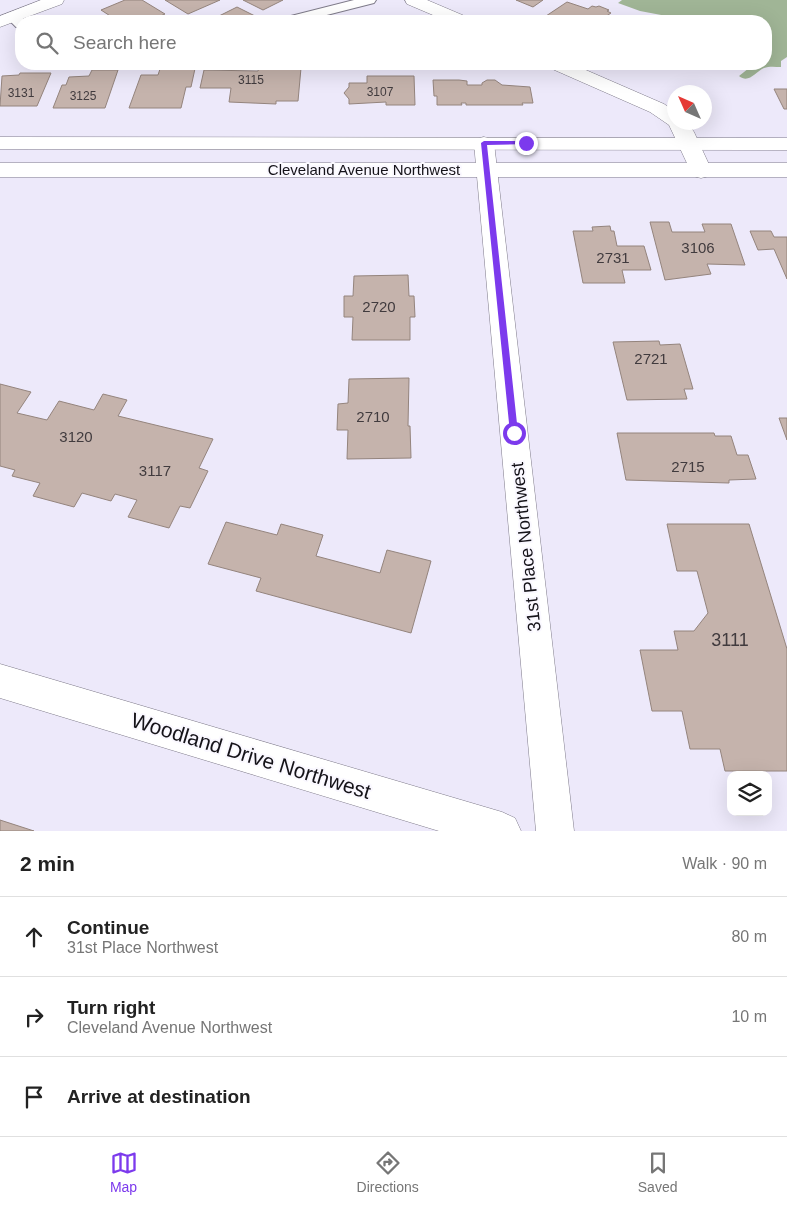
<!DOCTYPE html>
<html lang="en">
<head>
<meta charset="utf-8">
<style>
  :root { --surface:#fff; --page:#f2f2f2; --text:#222; --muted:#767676; --line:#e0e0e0; --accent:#7c3aed }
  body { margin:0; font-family:Arial,sans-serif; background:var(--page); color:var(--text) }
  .controls { position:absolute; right:15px; bottom:15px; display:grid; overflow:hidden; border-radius:10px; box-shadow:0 5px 20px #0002 }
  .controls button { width:45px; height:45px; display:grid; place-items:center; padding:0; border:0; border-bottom:1px solid var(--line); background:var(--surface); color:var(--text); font:25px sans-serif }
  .compass { position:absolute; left:667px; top:85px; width:45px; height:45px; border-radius:50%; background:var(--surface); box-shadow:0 5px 20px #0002; rotate:315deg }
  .stop { position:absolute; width:15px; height:15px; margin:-11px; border:4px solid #7c3aed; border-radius:50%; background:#fff }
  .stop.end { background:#7c3aed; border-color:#fff; box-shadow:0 1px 5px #0008 }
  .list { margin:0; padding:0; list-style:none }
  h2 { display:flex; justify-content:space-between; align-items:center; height:65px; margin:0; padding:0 20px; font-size:21px }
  h2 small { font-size:16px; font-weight:400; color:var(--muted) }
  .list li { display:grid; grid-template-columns:32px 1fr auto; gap:15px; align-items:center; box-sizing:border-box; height:80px; padding:0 20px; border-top:1px solid var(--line) }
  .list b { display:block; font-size:19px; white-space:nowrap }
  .list p { margin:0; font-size:16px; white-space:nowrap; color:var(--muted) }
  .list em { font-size:16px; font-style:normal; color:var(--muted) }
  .icon { flex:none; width:28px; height:28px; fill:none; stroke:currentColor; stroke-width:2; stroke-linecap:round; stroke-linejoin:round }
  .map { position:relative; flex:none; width:787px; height:831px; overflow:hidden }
  .search { position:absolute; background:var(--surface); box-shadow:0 5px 20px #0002; left:15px; right:15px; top:15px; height:55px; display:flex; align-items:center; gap:12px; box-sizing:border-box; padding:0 18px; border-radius:20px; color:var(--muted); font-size:19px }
  .sheet { height:305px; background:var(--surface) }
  nav { display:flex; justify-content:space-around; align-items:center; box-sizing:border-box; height:70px; border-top:1px solid var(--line); background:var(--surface); font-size:14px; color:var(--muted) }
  nav a { display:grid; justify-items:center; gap:2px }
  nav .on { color:var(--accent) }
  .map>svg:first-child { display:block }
  .forest { fill:#a0b596 }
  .building { fill:#c5b3ac; stroke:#94847d }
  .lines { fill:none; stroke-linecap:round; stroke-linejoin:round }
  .lane-casing { stroke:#7f7b8a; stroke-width:2 }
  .street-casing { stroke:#7f7b8a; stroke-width:1 }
  .secondary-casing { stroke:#7f7b8a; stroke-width:1 }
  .lane { fill:#fff; fill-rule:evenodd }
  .street { fill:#fff; fill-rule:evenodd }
  .secondary { fill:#fff; fill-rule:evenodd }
  .route { fill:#7c3aed }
  .labels { text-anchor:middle; stroke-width:4; stroke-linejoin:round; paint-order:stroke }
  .far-number-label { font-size:12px; fill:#413b3e }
  .far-street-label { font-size:15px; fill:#151319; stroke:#faf8ff }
  .number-label { font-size:15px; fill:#413b3e }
  .street-label { font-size:18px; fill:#151319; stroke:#faf8ff }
  .near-number-label { font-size:18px; fill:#413b3e }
  .near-street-label { font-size:21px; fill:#151319; stroke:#faf8ff }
</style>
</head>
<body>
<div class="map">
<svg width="787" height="831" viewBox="0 0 787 831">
  <rect width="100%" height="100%" fill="#ede9fa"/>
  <!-- forest -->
  <path class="forest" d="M 622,0 L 787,0 L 787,57 L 781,61 L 781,67 C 776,67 769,66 764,68 C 755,72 749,84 739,76 L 754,64 L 766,64 L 766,55 L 768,53 L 766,52 L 766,21 L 693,21 L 640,11 L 618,3 Z"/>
  <!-- building -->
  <g class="building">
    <path d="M 125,0 L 142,0 L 165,14 L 149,21 L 118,21 L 101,10 Z"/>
    <path d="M 165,0 L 220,0 L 188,14 Z"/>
    <path d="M 243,0 L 283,0 L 263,10 Z"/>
    <path d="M 516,0 L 543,0 L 533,7 Z"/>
    <path d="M 567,2 L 588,9 L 592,6 L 596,7 L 599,6 L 609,10 L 607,11 L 611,13 L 599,21 L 558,21 L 546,16 Z"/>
    <path d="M 237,7 L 255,16 L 245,21 L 225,21 L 217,17 Z"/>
    <path d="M 170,64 L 196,64 L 191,87 L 186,87 L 181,108 L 129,108 L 141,75 L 158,75 L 161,66 L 169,66 Z"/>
    <path d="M 259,68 L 301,68 L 298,101 L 276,101 L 276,104 L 229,102 L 231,88 L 200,88 L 204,70 L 258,71 Z"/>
    <path d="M 92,70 L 118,70 L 105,108 L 53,108 L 62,85 L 66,85 L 69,77 L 89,76 Z"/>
    <path d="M 20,73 L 51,73 L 37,106 L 0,106 L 2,76 L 19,75 Z"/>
    <path d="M 367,76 L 414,76 L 415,105 L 386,105 L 386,102 L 349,104 L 349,99 L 344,93 L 349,87 L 349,83 L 367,83 Z"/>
    <path d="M 433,80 L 459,80 L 467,81 L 467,85 L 482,85 L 482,83 L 487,80 L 495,80 L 502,85 L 530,87 L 533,103 L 522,103 L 523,105 L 466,105 L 466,103 L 461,103 L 462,105 L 437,105 L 437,96 L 434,96 Z"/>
    <path d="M 774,89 L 787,89 L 787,109 L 784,109 Z"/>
    <path d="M 650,222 L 669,222 L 672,232 L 705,232 L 702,224 L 731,224 L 745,265 L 707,264 L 711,274 L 665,280 Z"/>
    <path d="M 610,226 L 611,231 L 614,231 L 617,246 L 644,246 L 651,270 L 622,270 L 625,283 L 583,283 L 573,231 L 593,231 L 592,227 Z"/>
    <path d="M 750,231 L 771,231 L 774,237 L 787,237 L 787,279 L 774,249 L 758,250 Z"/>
    <path d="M 408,275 L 409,296 L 414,296 L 415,317 L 410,317 L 410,340 L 352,340 L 353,317 L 344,317 L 344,296 L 353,296 L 354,276 Z"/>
    <path d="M 659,341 L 660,345 L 680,344 L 693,389 L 684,389 L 687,399 L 627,400 L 613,342 Z"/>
    <path d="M 409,378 L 408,426 L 410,426 L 411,458 L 347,459 L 348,430 L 337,430 L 338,404 L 348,403 L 349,379 Z"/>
    <path d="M 0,384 L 31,392 L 17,413 L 47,420 L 59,401 L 94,410 L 103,394 L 127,400 L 118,416 L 213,439 L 199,468 L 208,471 L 190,508 L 180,506 L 169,528 L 128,517 L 137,500 L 115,494 L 111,501 L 82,493 L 74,507 L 33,496 L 40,483 L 12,476 L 15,470 L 0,466 Z"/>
    <path d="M 779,418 L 787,418 L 787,440 Z"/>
    <path d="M 617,433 L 714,433 L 715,436 L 731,436 L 737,455 L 748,455 L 756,479 L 729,480 L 729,483 L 626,480 Z"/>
    <path d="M 226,522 L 277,535 L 281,524 L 323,535 L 316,556 L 380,573 L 387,550 L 431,561 L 411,633 L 256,591 L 261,578 L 208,564 Z"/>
    <path d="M 667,524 L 749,524 L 787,649 L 787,771 L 725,771 L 720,749 L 690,749 L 682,711 L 652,711 L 640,650 L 678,650 L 674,631 L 694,631 L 708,613 L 697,571 L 677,571 Z"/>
    <path d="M 0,820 L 34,831 L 0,831 Z"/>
  </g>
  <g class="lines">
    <defs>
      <g id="lane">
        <path d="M 354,0 L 376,0 L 374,3 L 303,21 L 281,21 L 283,18 Z"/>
        <path d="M 13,13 L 18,14 L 26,21 L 21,21 L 21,28 L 16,27 L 6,17 Z"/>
      </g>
      <g id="street">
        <path d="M 41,0 L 64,0 L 62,4 L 0,27 L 0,16 Z"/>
        <path d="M 405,0 L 427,0 L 467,17 L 470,21 L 447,21 L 407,4 Z"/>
        <path d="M 548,64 L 572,64 L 664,104 L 674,111 L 674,122 L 687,122 L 694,132 L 712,171 L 709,176 L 701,178 L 693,176 L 669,125 L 650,112 L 550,68 Z"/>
        <path d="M 484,137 L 491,139 L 494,143 L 574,831 L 536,831 L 474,143 L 477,139 Z"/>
        <path d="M 0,664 L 502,812 L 515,818 L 521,831 L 439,831 L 0,698 Z"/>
      </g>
      <g id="secondary">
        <path d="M 0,137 L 787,138 L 787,150 L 0,149 Z"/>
        <rect x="0" y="163" width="787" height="14"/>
      </g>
    </defs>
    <!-- lane casing -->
    <use href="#lane" class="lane-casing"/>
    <!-- street casing -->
    <use href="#street" class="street-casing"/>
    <!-- secondary casing -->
    <use href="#secondary" class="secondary-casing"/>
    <!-- lane -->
    <use href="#lane" class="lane"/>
    <!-- street -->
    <use href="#street" class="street"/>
    <!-- secondary -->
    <use href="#secondary" class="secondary"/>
  </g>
  <!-- route -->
  <path class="route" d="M 526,141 L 528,144 L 487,145 L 518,433 L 514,436 L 510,433 L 481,143 L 484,141 Z"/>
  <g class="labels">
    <!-- far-number labels -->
    <g class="far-number-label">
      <text x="251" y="84">3115</text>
      <text x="380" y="96">3107</text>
      <text x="21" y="97">3131</text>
      <text x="83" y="100">3125</text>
    </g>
    <!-- far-street labels -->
    <g class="far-street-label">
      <text x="364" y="175">Cleveland Avenue Northwest</text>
    </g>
    <!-- number labels -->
    <g class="number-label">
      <text x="698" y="253">3106</text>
      <text x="613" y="263">2731</text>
      <text x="379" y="312">2720</text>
      <text x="651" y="364">2721</text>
      <text x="373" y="422">2710</text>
      <text x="76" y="442">3120</text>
      <text x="688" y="472">2715</text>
      <text x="155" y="476">3117</text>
    </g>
    <!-- street labels -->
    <g class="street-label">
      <text transform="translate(526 547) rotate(-96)" y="6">31st Place Northwest</text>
    </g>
    <!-- near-number labels -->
    <g class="near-number-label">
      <text x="730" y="646">3111</text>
    </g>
    <!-- near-street labels -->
    <g class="near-street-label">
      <text transform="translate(251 756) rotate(17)" y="7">Woodland Drive Northwest</text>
    </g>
  </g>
</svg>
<div class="controls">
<button><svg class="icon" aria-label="layers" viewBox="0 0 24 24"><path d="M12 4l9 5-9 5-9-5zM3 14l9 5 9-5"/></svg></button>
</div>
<svg class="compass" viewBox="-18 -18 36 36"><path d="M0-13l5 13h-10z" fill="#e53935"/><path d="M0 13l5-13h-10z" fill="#767676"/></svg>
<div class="stop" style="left:514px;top:433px"></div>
<div class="stop end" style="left:526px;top:143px"></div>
<div class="search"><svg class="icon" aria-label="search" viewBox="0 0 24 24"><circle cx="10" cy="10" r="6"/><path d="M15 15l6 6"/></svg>Search here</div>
</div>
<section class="sheet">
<h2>2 min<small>Walk · 90 m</small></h2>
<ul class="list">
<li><svg class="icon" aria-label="ahead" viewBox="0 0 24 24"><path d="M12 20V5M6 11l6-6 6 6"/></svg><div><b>Continue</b><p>31st Place Northwest</p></div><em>80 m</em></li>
<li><svg class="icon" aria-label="right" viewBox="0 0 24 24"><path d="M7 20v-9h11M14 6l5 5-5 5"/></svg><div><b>Turn right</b><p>Cleveland Avenue Northwest</p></div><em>10 m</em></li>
<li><svg class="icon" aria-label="arrive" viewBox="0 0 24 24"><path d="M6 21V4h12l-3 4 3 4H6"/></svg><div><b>Arrive at destination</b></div></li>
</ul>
</section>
<nav>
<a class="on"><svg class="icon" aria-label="map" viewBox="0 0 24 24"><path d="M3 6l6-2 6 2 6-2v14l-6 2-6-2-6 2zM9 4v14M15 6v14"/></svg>Map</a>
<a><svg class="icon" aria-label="directions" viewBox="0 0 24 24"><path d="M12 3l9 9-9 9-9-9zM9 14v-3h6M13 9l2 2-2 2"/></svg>Directions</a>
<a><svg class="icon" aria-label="saved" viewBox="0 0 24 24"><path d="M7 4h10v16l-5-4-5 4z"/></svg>Saved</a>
</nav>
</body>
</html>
